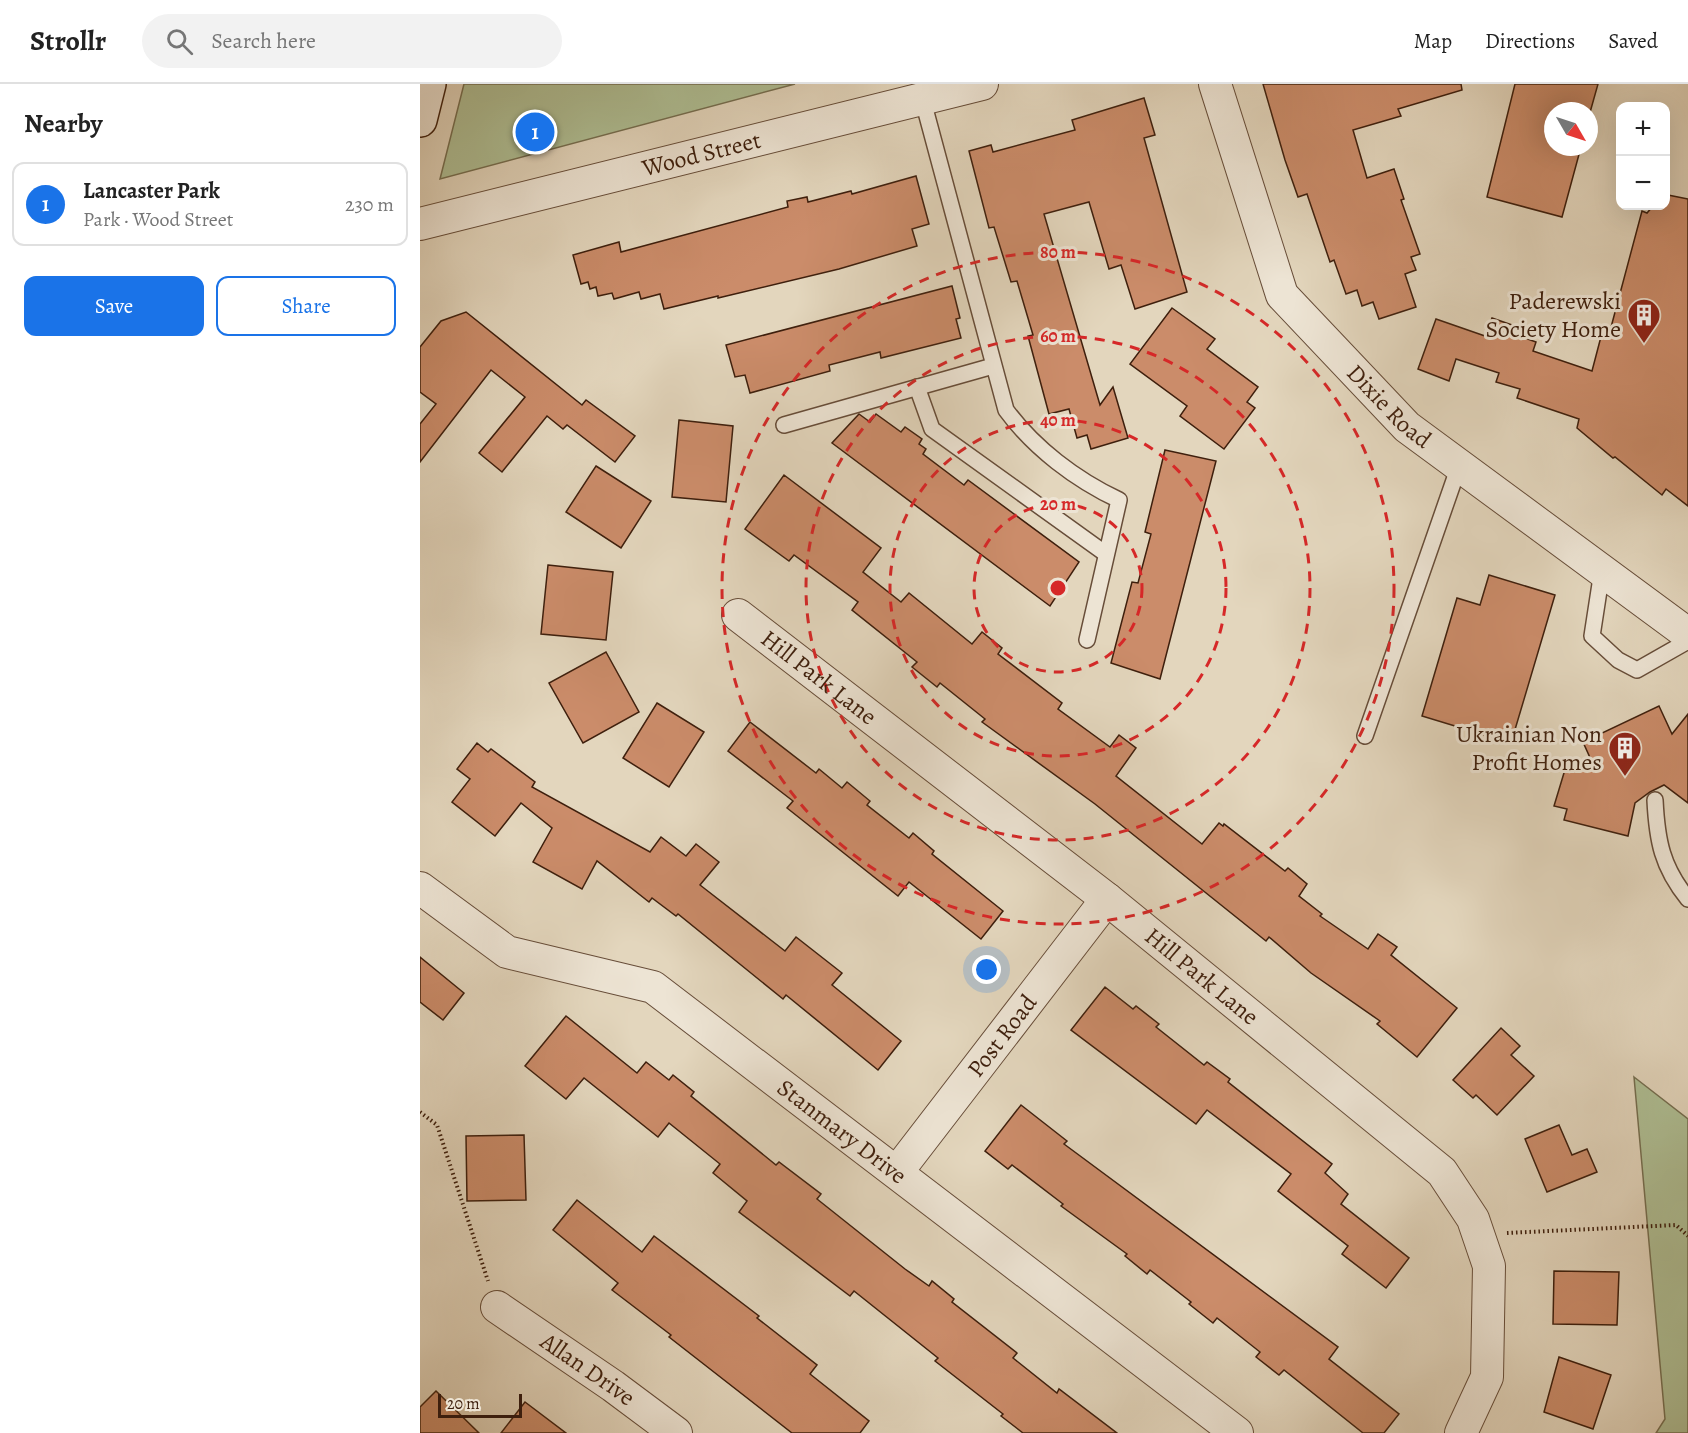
<!DOCTYPE html>
<html lang="en">
<head>
<meta charset="utf-8">
<style>
  :root { --surface:#fff; --page:#f2f2f2; --text:#222; --muted:#767676; --line:#e0e0e0; --accent:#1a73e8 }
  body { margin:0; font-family:Alegreya,serif; background:var(--page); color:var(--text) }
  .controls { position:absolute; right:18px; top:18px; display:grid; overflow:hidden; border-radius:12px; box-shadow:0 6px 24px #0002 }
  .controls button { width:54px; height:54px; display:grid; place-items:center; padding:0; border:0; border-bottom:2px solid var(--line); background:var(--surface); color:var(--text); font:30px sans-serif }
  .compass { position:absolute; left:1124px; top:18px; width:54px; height:54px; border-radius:50%; background:var(--surface); box-shadow:0 6px 24px #0002; rotate:129deg }
  .scale { position:absolute; left:18px; bottom:15px; width:84px; box-sizing:border-box; padding-left:6px; border:3px solid #3e1f0d; border-top:0; font-size:16px; line-height:21px; white-space:nowrap; color:#3e1f0d; -webkit-text-stroke:4px #ede4d4; paint-order:stroke }
  .you { position:absolute; left:567px; top:886px; width:21px; height:21px; margin:-15px; border:4px solid #fff; border-radius:50%; background:#1a73e8; box-shadow:0 0 0 9px #1a73e833 }
  .badge { display:grid; place-items:center; width:39px; height:39px; border-radius:50%; background:var(--accent); color:#fff; font-size:20px; font-weight:700 }
  .pin { position:absolute; translate:-50% -50%; border:3px solid #fff; box-shadow:0 2px 6px #0006 }
  .list { margin:0; padding:0; list-style:none }
  h2 { display:flex; justify-content:space-between; align-items:center; height:78px; margin:0; padding:0 24px; font-size:26px }
  h2 small { font-size:20px; font-weight:400; color:var(--muted) }
  .list li { display:grid; grid-template-columns:39px 1fr auto; gap:18px; align-items:center; box-sizing:border-box; height:84px; margin:0 12px 12px; padding:0 12px; border:2px solid var(--line); border-radius:12px }
  .list b { display:block; font-size:22px; white-space:nowrap }
  .list p { margin:0; font-size:20px; white-space:nowrap; color:var(--muted) }
  .list em { font-size:20px; font-style:normal; color:var(--muted) }
  .actions { display:flex; gap:12px; padding:18px 24px }
  .actions a { flex:1; padding:14px 0; border:2px solid var(--accent); border-radius:12px; text-align:center; font-size:21px; color:var(--accent) }
  .actions .main { background:var(--accent); color:#fff }
  .icon { flex:none; width:33px; height:33px; fill:none; stroke:currentColor; stroke-width:2; stroke-linecap:round; stroke-linejoin:round }
  .map { position:relative; flex:none; width:1268px; height:1349px; overflow:hidden }
  header { display:flex; align-items:center; gap:36px; box-sizing:border-box; height:84px; padding:0 30px; background:var(--surface); border-bottom:2px solid var(--line) }
  header strong { font-size:28px }
  nav { display:flex; gap:33px; margin-inline-start:auto; font-size:21px }
  .search { width:420px; height:54px; background:var(--page); display:flex; align-items:center; gap:15px; box-sizing:border-box; padding:0 21px; border-radius:33px; color:var(--muted); font-size:22px }
  main { display:flex }
  aside { flex:1; background:var(--surface) }
  .map>svg:first-child { display:block }
  .green { fill:#afbf95; stroke:#766f51; stroke-width:1.5 }
  .building { fill:#cb8c6a; stroke:#3e1f0d; stroke-width:1.5 }
  .lines { fill:none; stroke-linecap:round; stroke-linejoin:round }
  .lane-casing { stroke:#674d39; stroke-width:18 }
  .street-casing { stroke:#674d39; stroke-width:34 }
  .secondary-casing { stroke:#3e1f0d; stroke-width:36 }
  .path { stroke:#3e1f0d; stroke-width:4; stroke-dasharray:1.5 3; stroke-linecap:butt }
  .lane { stroke:#ede4d4; stroke-width:15 }
  .street { stroke:#ede4d4; stroke-width:32 }
  .secondary { stroke:#ede4d4; stroke-width:33 }
  .ring { fill:none; stroke:#d62828; stroke-width:3; stroke-dasharray:10 8 }
  .labels { text-anchor:middle; stroke-width:6; stroke-linejoin:round; paint-order:stroke }
  .street-label { font-size:24px; fill:#3e1f0d; stroke:#ede4d4 }
  .poi-label { font-size:24px; fill:#3e1f0d; stroke:#ede4d4; text-anchor:end }
  .centre { fill:#d62828; stroke:#ede4d4; stroke-width:3 }
  .ring-label { font-size:18px; text-anchor:middle; font-weight:bold; fill:#d62828; stroke:#ede4d4; stroke-width:6; stroke-linejoin:round; paint-order:stroke }
</style>
</head>
<body>
<header>
<strong>Strollr</strong>
<div class="search"><svg class="icon" aria-label="search" viewBox="0 0 24 24"><circle cx="10" cy="10" r="6"/><path d="M15 15l6 6"/></svg>Search here</div>
<nav><a>Map</a><a>Directions</a><a>Saved</a></nav>
</header>
<main>
<aside>
<h2>Nearby<small></small></h2>
<ul class="list">
<li><span class="badge">1</span><div><b>Lancaster Park</b><p>Park · Wood Street</p></div><em>230 m</em></li>
</ul>
<div class="actions"><a class="main">Save</a><a>Share</a></div>
</aside>
<div class="map">
<svg width="1268" height="1349" viewBox="0 0 1268 1349">
  <rect width="100%" height="100%" fill="#e3d6bd"/>
  <filter id="stains"><feTurbulence type="fractalNoise" baseFrequency=".00333" numOctaves="4"/><feColorMatrix values="0 0 0 0 .2 0 0 0 0 .09 0 0 0 0 .02 0 0 0 .5 -.17"/></filter>
  <radialGradient id="worn" r=".72"><stop offset=".6" stop-color="#630" stop-opacity="0"/><stop offset="1" stop-color="#630" stop-opacity=".3"/></radialGradient>
  <!-- green -->
  <g class="green">
    <path d="M 44,0 L 375,0 L 20,95 Z"/>
    <path d="M 1214,993 L 1268,1035 L 1268,1349 L 1236,1349 L 1245,1335 Z"/>
  </g>
  <!-- building -->
  <g class="building">
    <path d="M 843,0 L 1041,0 L 1042,6 L 978,25 L 981,32 L 933,46 L 947,94 L 974,85 L 984,115 L 981,116 L 1000,170 L 991,173 L 996,186 L 985,190 L 996,223 L 959,235 L 953,218 L 942,222 L 937,206 L 926,210 L 914,176 L 910,178 L 887,110 L 878,113 L 865,76 Z"/>
    <path d="M 1095,0 L 1178,0 L 1169,32 L 1169,27 L 1133,27 L 1133,63 L 1161,63 L 1142,133 L 1067,113 Z"/>
    <path d="M 724,14 L 735,51 L 724,54 L 767,208 L 715,225 L 701,181 L 689,185 L 669,118 L 624,130 L 680,321 L 693,303 L 708,354 L 671,365 L 667,351 L 657,354 L 649,325 L 629,330 L 608,252 L 613,251 L 597,197 L 591,198 L 574,143 L 569,144 L 549,67 L 571,61 L 573,68 L 655,46 L 652,36 Z"/>
    <path d="M 496,92 L 509,140 L 492,145 L 497,162 L 419,185 L 298,214 L 298,212 L 244,225 L 240,210 L 221,215 L 219,208 L 194,215 L 192,209 L 178,212 L 176,203 L 170,205 L 168,198 L 161,200 L 153,171 L 199,158 L 201,168 L 368,123 L 367,117 L 387,113 L 388,118 L 431,107 L 432,110 Z"/>
    <path d="M 1248,111 L 1268,115 L 1268,422 L 1246,405 L 1242,411 L 1195,373 L 1193,374 L 1157,344 L 1159,335 L 1097,314 L 1100,305 L 1076,298 L 1079,289 L 1036,275 L 1029,297 L 998,285 L 1016,235 L 1065,252 L 1072,234 L 1095,242 L 1093,250 L 1116,258 L 1113,267 L 1172,287 L 1183,245 L 1190,247 L 1222,127 L 1227,129 L 1233,122 L 1245,122 L 1245,113 Z"/>
    <path d="M 532,202 L 540,234 L 536,235 L 541,254 L 461,274 L 460,268 L 409,281 L 410,287 L 330,309 L 325,291 L 315,293 L 306,261 Z"/>
    <path d="M 752,224 L 795,255 L 787,265 L 838,303 L 827,318 L 835,324 L 804,365 L 760,332 L 767,322 L 710,280 Z"/>
    <path d="M 46,228 L 162,321 L 166,316 L 215,352 L 195,378 L 147,341 L 143,345 L 127,332 L 82,388 L 59,369 L 105,313 L 71,286 L 0,378 L 0,340 L 16,320 L 0,308 L 0,263 L 21,237 Z"/>
    <path d="M 439,330 L 450,338 L 456,330 L 481,348 L 485,343 L 502,355 L 499,360 L 506,365 L 503,370 L 544,401 L 548,396 L 659,478 L 630,522 L 412,359 Z"/>
    <path d="M 259,336 L 313,342 L 306,418 L 252,413 Z"/>
    <path d="M 745,366 L 796,377 L 740,595 L 691,579 L 712,498 L 718,499 L 731,450 L 725,448 Z"/>
    <path d="M 176,382 L 231,417 L 201,464 L 146,428 Z"/>
    <path d="M 364,391 L 461,464 L 443,488 L 481,518 L 489,509 L 552,560 L 562,548 L 582,564 L 578,570 L 642,619 L 638,625 L 690,663 L 699,651 L 716,664 L 696,692 L 782,760 L 799,739 L 803,742 L 804,740 L 865,787 L 868,784 L 887,800 L 879,812 L 902,830 L 900,832 L 948,865 L 958,850 L 977,863 L 971,871 L 1037,924 L 997,973 L 957,940 L 960,937 L 891,889 L 849,853 L 846,857 L 675,720 L 562,638 L 565,635 L 520,599 L 517,603 L 492,583 L 497,578 L 432,526 L 438,518 L 374,471 L 369,477 L 325,445 Z"/>
    <path d="M 128,481 L 193,488 L 186,556 L 121,550 Z"/>
    <path d="M 1069,491 L 1135,511 L 1091,659 L 1002,632 L 1037,514 L 1060,521 Z"/>
    <path d="M 186,568 L 219,628 L 163,659 L 129,599 Z"/>
    <path d="M 237,619 L 284,648 L 249,703 L 203,674 Z"/>
    <path d="M 1239,622 L 1252,650 L 1268,630 L 1268,719 L 1244,701 L 1230,708 L 1215,719 L 1208,752 L 1144,736 L 1147,725 L 1134,722 L 1147,679 L 1176,687 L 1163,658 Z"/>
    <path d="M 330,638 L 396,689 L 399,685 L 422,704 L 427,698 L 450,717 L 447,721 L 489,754 L 493,749 L 514,767 L 512,770 L 583,827 L 561,855 L 489,798 L 478,812 L 367,724 L 373,717 L 308,667 Z"/>
    <path d="M 57,659 L 68,668 L 71,665 L 115,698 L 112,703 L 230,768 L 241,753 L 266,772 L 276,760 L 299,778 L 280,801 L 365,867 L 376,853 L 422,889 L 412,901 L 481,957 L 458,986 L 366,911 L 363,915 L 258,830 L 256,832 L 232,814 L 229,818 L 177,777 L 162,805 L 113,778 L 132,744 L 101,719 L 75,752 L 32,718 L 50,695 L 37,685 Z"/>
    <path d="M 0,873 L 44,909 L 23,936 L 0,918 Z"/>
    <path d="M 685,903 L 713,925 L 716,922 L 739,940 L 736,943 L 784,981 L 787,978 L 810,995 L 808,998 L 912,1080 L 905,1089 L 928,1110 L 921,1120 L 989,1174 L 966,1204 L 922,1170 L 928,1162 L 858,1107 L 871,1090 L 787,1026 L 776,1040 L 651,946 Z"/>
    <path d="M 146,932 L 217,989 L 226,978 L 249,996 L 253,991 L 274,1008 L 271,1012 L 356,1081 L 359,1078 L 401,1110 L 397,1115 L 485,1185 L 509,1202 L 512,1197 L 534,1215 L 532,1218 L 597,1269 L 593,1274 L 637,1309 L 639,1305 L 697,1349 L 603,1349 L 581,1332 L 583,1330 L 515,1277 L 518,1274 L 434,1207 L 430,1212 L 319,1128 L 327,1117 L 293,1089 L 300,1080 L 249,1039 L 238,1053 L 164,994 L 146,1015 L 105,982 Z"/>
    <path d="M 1081,944 L 1100,962 L 1091,971 L 1114,992 L 1077,1031 L 1056,1011 L 1053,1014 L 1033,996 Z"/>
    <path d="M 601,1021 L 647,1057 L 644,1060 L 918,1263 L 909,1275 L 979,1330 L 964,1349 L 943,1349 L 864,1286 L 859,1291 L 836,1273 L 840,1268 L 797,1234 L 793,1239 L 769,1220 L 771,1218 L 730,1186 L 727,1190 L 705,1172 L 707,1170 L 641,1122 L 643,1120 L 592,1081 L 588,1085 L 565,1067 Z"/>
    <path d="M 1139,1041 L 1152,1071 L 1167,1065 L 1177,1088 L 1127,1108 L 1105,1055 Z"/>
    <path d="M 104,1051 L 106,1116 L 47,1117 L 46,1052 Z"/>
    <path d="M 157,1116 L 222,1168 L 234,1152 L 339,1232 L 337,1234 L 397,1281 L 390,1290 L 449,1337 L 440,1349 L 372,1349 L 249,1253 L 251,1251 L 192,1206 L 198,1199 L 133,1146 Z"/>
    <path d="M 1134,1187 L 1199,1188 L 1197,1241 L 1133,1240 Z"/>
    <path d="M 1139,1273 L 1191,1291 L 1173,1345 L 1124,1328 Z"/>
    <path d="M 16,1307 L 59,1349 L 0,1349 L 0,1323 Z"/>
    <path d="M 105,1318 L 146,1349 L 81,1349 Z"/>
  </g>
  <g class="lines">
    <defs>
      <g id="lane">
        <path d="M 503,17 L 586,326 C 614,364 656,396 699,416 L 667,556"/>
        <path d="M 497,303 L 512,345 L 686,470"/>
        <path d="M 364,341 L 573,282"/>
        <path d="M 1182,487 L 1172,552 L 1198,576 L 1217,586 L 1268,557"/>
        <path d="M 945,652 L 1039,382"/>
        <path d="M 1235,716 C 1237,757 1242,783 1268,815"/>
      </g>
      <g id="street">
        <path id="s1" d="M 795,0 L 862,211 L 987,343 L 1268,550"/>
        <path id="s2" d="M 0,140 L 562,0"/>
        <path id="s3" d="M 318,531 L 687,815 L 1022,1088 L 1053,1135 L 1069,1182 L 1067,1293 L 1041,1349"/>
        <path id="s4" d="M 0,804 L 87,868 L 233,903 L 817,1349"/>
        <path id="s5" d="M 477,1088 L 687,815"/>
        <path id="s6" d="M 77,1223 L 193,1302 L 256,1349"/>
      </g>
      <path id="secondary" d="M 0,36 L 9,0"/>
    </defs>
    <!-- lane casing -->
    <use href="#lane" class="lane-casing"/>
    <!-- street casing -->
    <use href="#street" class="street-casing"/>
    <!-- secondary casing -->
    <use href="#secondary" class="secondary-casing"/>
    <!-- path -->
    <g class="path">
      <path d="M 0,1028 L 17,1041 L 68,1197"/>
      <path d="M 1087,1149 L 1256,1141 L 1268,1152"/>
    </g>
    <!-- lane -->
    <use href="#lane" class="lane"/>
    <!-- street -->
    <use href="#street" class="street"/>
    <!-- secondary -->
    <use href="#secondary" class="secondary"/>
  </g>
  <!-- distance rings -->
  <g class="ring">
    <circle cx="638" cy="504" r="84"/>
    <circle cx="638" cy="504" r="168"/>
    <circle cx="638" cy="504" r="252"/>
    <circle cx="638" cy="504" r="336"/>
  </g>
  <!-- icons -->
  <defs>
    <symbol id="building-pin" viewBox="-11 -11 22 30"><path d="M0 17L-7.5 6A9.5 9.5 0 1 1 7.5 6Z" fill="#8f2418" stroke="#ede4d4"/><path d="M-4-6H4V6H1V3H-1V6H-4ZM-2.5-4.3h1.7v1.8h-1.7ZM.8-4.3h1.7v1.8H.8ZM-2.5-1h1.7V.8h-1.7ZM.8-1h1.7V.8H.8Z" fill="#fff"/></symbol>
  </defs>
  <g fill-rule="evenodd">
    <use href="#building-pin" x="1205" y="212" width="38" height="52"/>
    <use href="#building-pin" x="1186" y="645" width="38" height="52"/>
  </g>
  <g class="labels">
    <!-- street labels -->
    <g class="street-label">
      <text dy="8" stroke="none"><textPath href="#s2" startOffset="290">Wood Street</textPath></text>
      <text dy="8" stroke="none"><textPath href="#s1" startOffset="376">Dixie Road</textPath></text>
      <text dy="8" stroke="none"><textPath href="#s3" startOffset="102">Hill Park Lane</textPath></text>
      <text dy="8" stroke="none"><textPath href="#s3" startOffset="588">Hill Park Lane</textPath></text>
      <text dy="8" stroke="none"><textPath href="#s5" startOffset="172">Post Road</textPath></text>
      <text dy="8" stroke="none"><textPath href="#s4" startOffset="496">Stanmary Drive</textPath></text>
      <text dy="8" stroke="none"><textPath href="#s6" startOffset="110">Allan Drive</textPath></text>
    </g>
    <!-- poi labels -->
    <g class="poi-label">
      <text x="1201" y="225">Paderewski<tspan x="1201" dy="28">Society Home</tspan></text>
      <text x="1182" y="658">Ukrainian Non<tspan x="1182" dy="28">Profit Homes</tspan></text>
    </g>
  </g>
  <circle cx="638" cy="504" r="9" class="centre"/>
  <g class="ring-label">
    <text x="638" y="174">80 m</text>
    <text x="638" y="258">60 m</text>
    <text x="638" y="342">40 m</text>
    <text x="638" y="426">20 m</text>
  </g>
  <rect width="100%" height="100%" filter="url(#stains)"/>
  <rect width="100%" height="100%" fill="url(#worn)"/>
</svg>
<div class="controls">
<button>+</button>
<button>−</button>
</div>
<svg class="compass" viewBox="-18 -18 36 36"><path d="M0-13l5 13h-10z" fill="#e53935"/><path d="M0 13l5-13h-10z" fill="#767676"/></svg>
<div class="scale">20 m</div>
<div class="you"></div>
<div class="pin badge" style="left:115px;top:48px">1</div>
</div>
</main>
</body>
</html>
